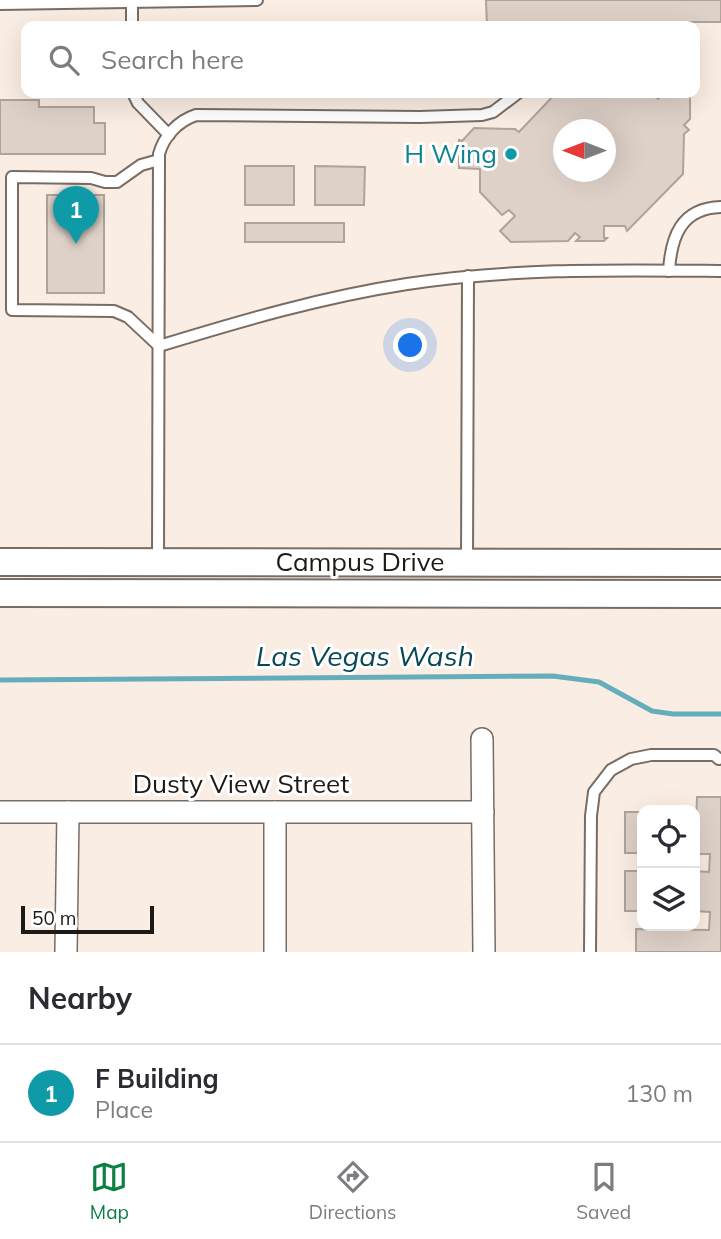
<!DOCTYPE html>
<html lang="en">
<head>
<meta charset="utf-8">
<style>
  :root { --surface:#fff; --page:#f7f7f7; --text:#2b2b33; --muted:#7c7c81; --line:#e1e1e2; --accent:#0b8043 }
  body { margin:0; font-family:Mulish,sans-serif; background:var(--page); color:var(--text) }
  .controls { position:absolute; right:21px; bottom:21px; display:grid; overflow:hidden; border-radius:14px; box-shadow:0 7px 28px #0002 }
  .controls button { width:63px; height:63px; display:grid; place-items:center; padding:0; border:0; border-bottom:2px solid var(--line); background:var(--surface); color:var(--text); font:35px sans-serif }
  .compass { position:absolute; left:553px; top:119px; width:63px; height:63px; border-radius:50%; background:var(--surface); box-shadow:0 7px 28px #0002; rotate:270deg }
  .scale { position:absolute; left:21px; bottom:18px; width:133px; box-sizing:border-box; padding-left:7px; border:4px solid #1d1915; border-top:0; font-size:19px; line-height:24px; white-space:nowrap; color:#1d1915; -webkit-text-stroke:5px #fff; paint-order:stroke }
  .you { position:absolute; left:411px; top:346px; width:24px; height:24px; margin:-18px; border:5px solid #fff; border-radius:50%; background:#1a73e8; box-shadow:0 0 0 10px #1a73e833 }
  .badge { display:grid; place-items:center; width:46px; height:46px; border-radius:50%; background:var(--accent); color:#fff; font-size:23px; font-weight:700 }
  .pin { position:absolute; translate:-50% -58px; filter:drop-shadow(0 2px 4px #0008) }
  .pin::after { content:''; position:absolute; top:37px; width:24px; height:21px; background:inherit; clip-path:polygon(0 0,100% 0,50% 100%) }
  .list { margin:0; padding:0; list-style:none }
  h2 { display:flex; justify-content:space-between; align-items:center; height:91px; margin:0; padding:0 28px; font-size:30px }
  h2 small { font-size:23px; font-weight:400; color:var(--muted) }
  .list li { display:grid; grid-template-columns:46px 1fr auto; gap:21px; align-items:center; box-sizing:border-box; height:98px; padding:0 28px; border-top:2px solid var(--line) }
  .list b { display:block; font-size:26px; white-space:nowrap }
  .list p { margin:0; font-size:23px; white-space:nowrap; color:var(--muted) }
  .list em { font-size:23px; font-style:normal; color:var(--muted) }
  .icon { flex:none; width:38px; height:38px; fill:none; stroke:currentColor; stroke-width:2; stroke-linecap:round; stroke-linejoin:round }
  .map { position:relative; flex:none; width:721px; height:952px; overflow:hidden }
  .search { position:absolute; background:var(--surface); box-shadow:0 7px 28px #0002; left:21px; right:21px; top:21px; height:77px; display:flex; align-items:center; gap:18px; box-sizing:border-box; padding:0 24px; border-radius:14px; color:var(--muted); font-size:26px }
  .sheet { height:189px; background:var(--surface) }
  nav { display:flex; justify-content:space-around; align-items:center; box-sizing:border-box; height:98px; border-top:2px solid var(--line); background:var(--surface); font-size:19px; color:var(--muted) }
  nav a { display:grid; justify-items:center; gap:4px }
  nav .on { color:var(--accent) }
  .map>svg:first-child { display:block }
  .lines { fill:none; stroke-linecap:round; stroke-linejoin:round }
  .stream { stroke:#66adbc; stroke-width:5 }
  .building { fill:#ded1c8; stroke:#afa39a; stroke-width:2; fill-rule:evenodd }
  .service-casing { stroke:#786d64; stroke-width:14 }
  .minor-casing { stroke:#786d64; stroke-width:24 }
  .tertiary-casing { stroke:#786d64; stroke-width:30 }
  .service { stroke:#fff; stroke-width:10 }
  .minor { stroke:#fff; stroke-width:21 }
  .tertiary { stroke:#fff; stroke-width:26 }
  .culture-dot { fill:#0f9aa8; stroke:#fff; stroke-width:2.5 }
  .labels { text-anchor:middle; stroke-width:6; stroke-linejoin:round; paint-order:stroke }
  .culture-label { font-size:26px; fill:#0d838f; stroke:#fff; text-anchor:end }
  .street-label { font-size:26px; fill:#1d1915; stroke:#fff }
  .water-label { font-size:28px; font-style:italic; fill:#064854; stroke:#fff }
</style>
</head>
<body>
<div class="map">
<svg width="721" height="952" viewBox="0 0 721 952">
  <rect width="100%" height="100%" fill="#faede3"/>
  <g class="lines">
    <!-- stream -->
    <path class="stream" d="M 0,680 L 553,676 L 599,682 L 652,711 L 673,714 L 721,714"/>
  </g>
  <!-- building -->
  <g class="building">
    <path d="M 486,0 L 721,0 L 721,22 L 680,22 L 680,26 L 487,26 Z"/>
    <path d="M 556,93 L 652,93 L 658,99 L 665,93 L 690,93 L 690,119 L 684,125 L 689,130 L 684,134 L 683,174 L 627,231 L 625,226 L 604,226 L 604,238 L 607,238 L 604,241 L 576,241 L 580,237 L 575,233 L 568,241 L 511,242 L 500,231 L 515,216 L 509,210 L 502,215 L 480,192 L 480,169 L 459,168 L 459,140 L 462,141 L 474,128 L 515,129 L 519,132 ZM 564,130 L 606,130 L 606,172 L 564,172 Z"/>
    <path d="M 0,100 L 39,100 L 39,107 L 94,107 L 94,123 L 105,123 L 105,154 L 0,154 Z"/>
    <rect x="245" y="166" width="49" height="39"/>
    <path d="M 315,166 L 365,167 L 364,205 L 315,205 Z"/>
    <rect x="47" y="195" width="57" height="98"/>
    <rect x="245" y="223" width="99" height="19"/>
    <path d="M 697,797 L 721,797 L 721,952 L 636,952 L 636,929 L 709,930 L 710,912 L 695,911 L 695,871 L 709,872 L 710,854 L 695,854 Z"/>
    <rect x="625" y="812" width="17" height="41"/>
    <rect x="625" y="871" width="17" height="40"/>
  </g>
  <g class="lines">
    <defs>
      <g id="service">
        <path d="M 132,2 L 132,26"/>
        <path d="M 0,4 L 257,0"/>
        <path d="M 133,93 L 138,103 L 169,135"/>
        <path d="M 159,160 L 141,165 L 117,182 L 105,182 L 91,178 L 12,177 L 12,310 L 114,311 L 128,317 L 159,346 C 241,321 322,297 407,284 C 511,268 616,270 721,271"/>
        <path d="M 669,271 C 671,237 681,208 721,207"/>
        <path d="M 158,562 L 159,154 C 164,136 178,121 196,115 L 420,117 L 482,115 L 493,112 L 518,93"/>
        <path d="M 467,562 L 468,276"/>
        <path d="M 590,952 L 591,816 L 594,792 L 611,770 L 631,759 L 651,755 L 714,755 L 719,759"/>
      </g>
      <g id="minor">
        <path d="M 482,739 L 484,952"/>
        <path d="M 0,812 L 483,812"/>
        <path d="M 66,952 L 68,812"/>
        <path d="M 275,952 L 275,812"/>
      </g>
      <g id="tertiary">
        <path d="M 0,562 L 721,563"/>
        <path d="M 0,593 L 721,594"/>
      </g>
    </defs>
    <!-- service casing -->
    <use href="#service" class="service-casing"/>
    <!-- minor casing -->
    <use href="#minor" class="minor-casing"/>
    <!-- tertiary casing -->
    <use href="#tertiary" class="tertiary-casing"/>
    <!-- service -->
    <use href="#service" class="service"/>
    <!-- minor -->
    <use href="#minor" class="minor"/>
    <!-- tertiary -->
    <use href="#tertiary" class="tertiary"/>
  </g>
  <!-- markers -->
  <circle class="culture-dot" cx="511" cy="154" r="7"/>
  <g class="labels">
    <!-- culture labels -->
    <g class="culture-label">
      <text x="497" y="163">H Wing</text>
    </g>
    <!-- street labels -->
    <g class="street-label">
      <text x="360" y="571">Campus Drive</text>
      <text x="241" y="793">Dusty View Street</text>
    </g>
    <!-- water labels -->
    <g class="water-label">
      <text x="365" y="666">Las Vegas Wash</text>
    </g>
  </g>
</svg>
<div class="controls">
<button><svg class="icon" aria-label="locate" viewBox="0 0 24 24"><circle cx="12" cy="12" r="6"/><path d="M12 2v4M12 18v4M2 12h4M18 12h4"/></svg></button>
<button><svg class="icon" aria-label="layers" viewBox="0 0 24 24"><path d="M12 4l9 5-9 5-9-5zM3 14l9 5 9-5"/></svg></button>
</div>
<svg class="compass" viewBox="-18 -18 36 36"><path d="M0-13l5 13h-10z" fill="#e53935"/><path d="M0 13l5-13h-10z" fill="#7c7c81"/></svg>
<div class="scale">50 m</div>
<div class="you"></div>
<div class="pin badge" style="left:76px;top:244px;background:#0f9aa8">1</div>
<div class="search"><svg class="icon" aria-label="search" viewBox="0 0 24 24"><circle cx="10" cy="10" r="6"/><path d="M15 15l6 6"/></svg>Search here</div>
</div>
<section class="sheet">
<h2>Nearby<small></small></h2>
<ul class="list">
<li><span class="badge" style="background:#0f9aa8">1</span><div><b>F Building</b><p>Place</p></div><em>130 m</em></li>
</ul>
</section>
<nav>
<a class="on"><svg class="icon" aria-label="map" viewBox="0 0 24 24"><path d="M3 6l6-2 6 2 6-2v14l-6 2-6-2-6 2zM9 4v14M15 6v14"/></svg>Map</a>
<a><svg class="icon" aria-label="directions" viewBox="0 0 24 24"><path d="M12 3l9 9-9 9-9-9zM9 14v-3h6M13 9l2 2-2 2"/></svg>Directions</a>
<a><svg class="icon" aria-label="saved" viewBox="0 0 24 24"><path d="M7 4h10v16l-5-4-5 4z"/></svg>Saved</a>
</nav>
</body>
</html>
